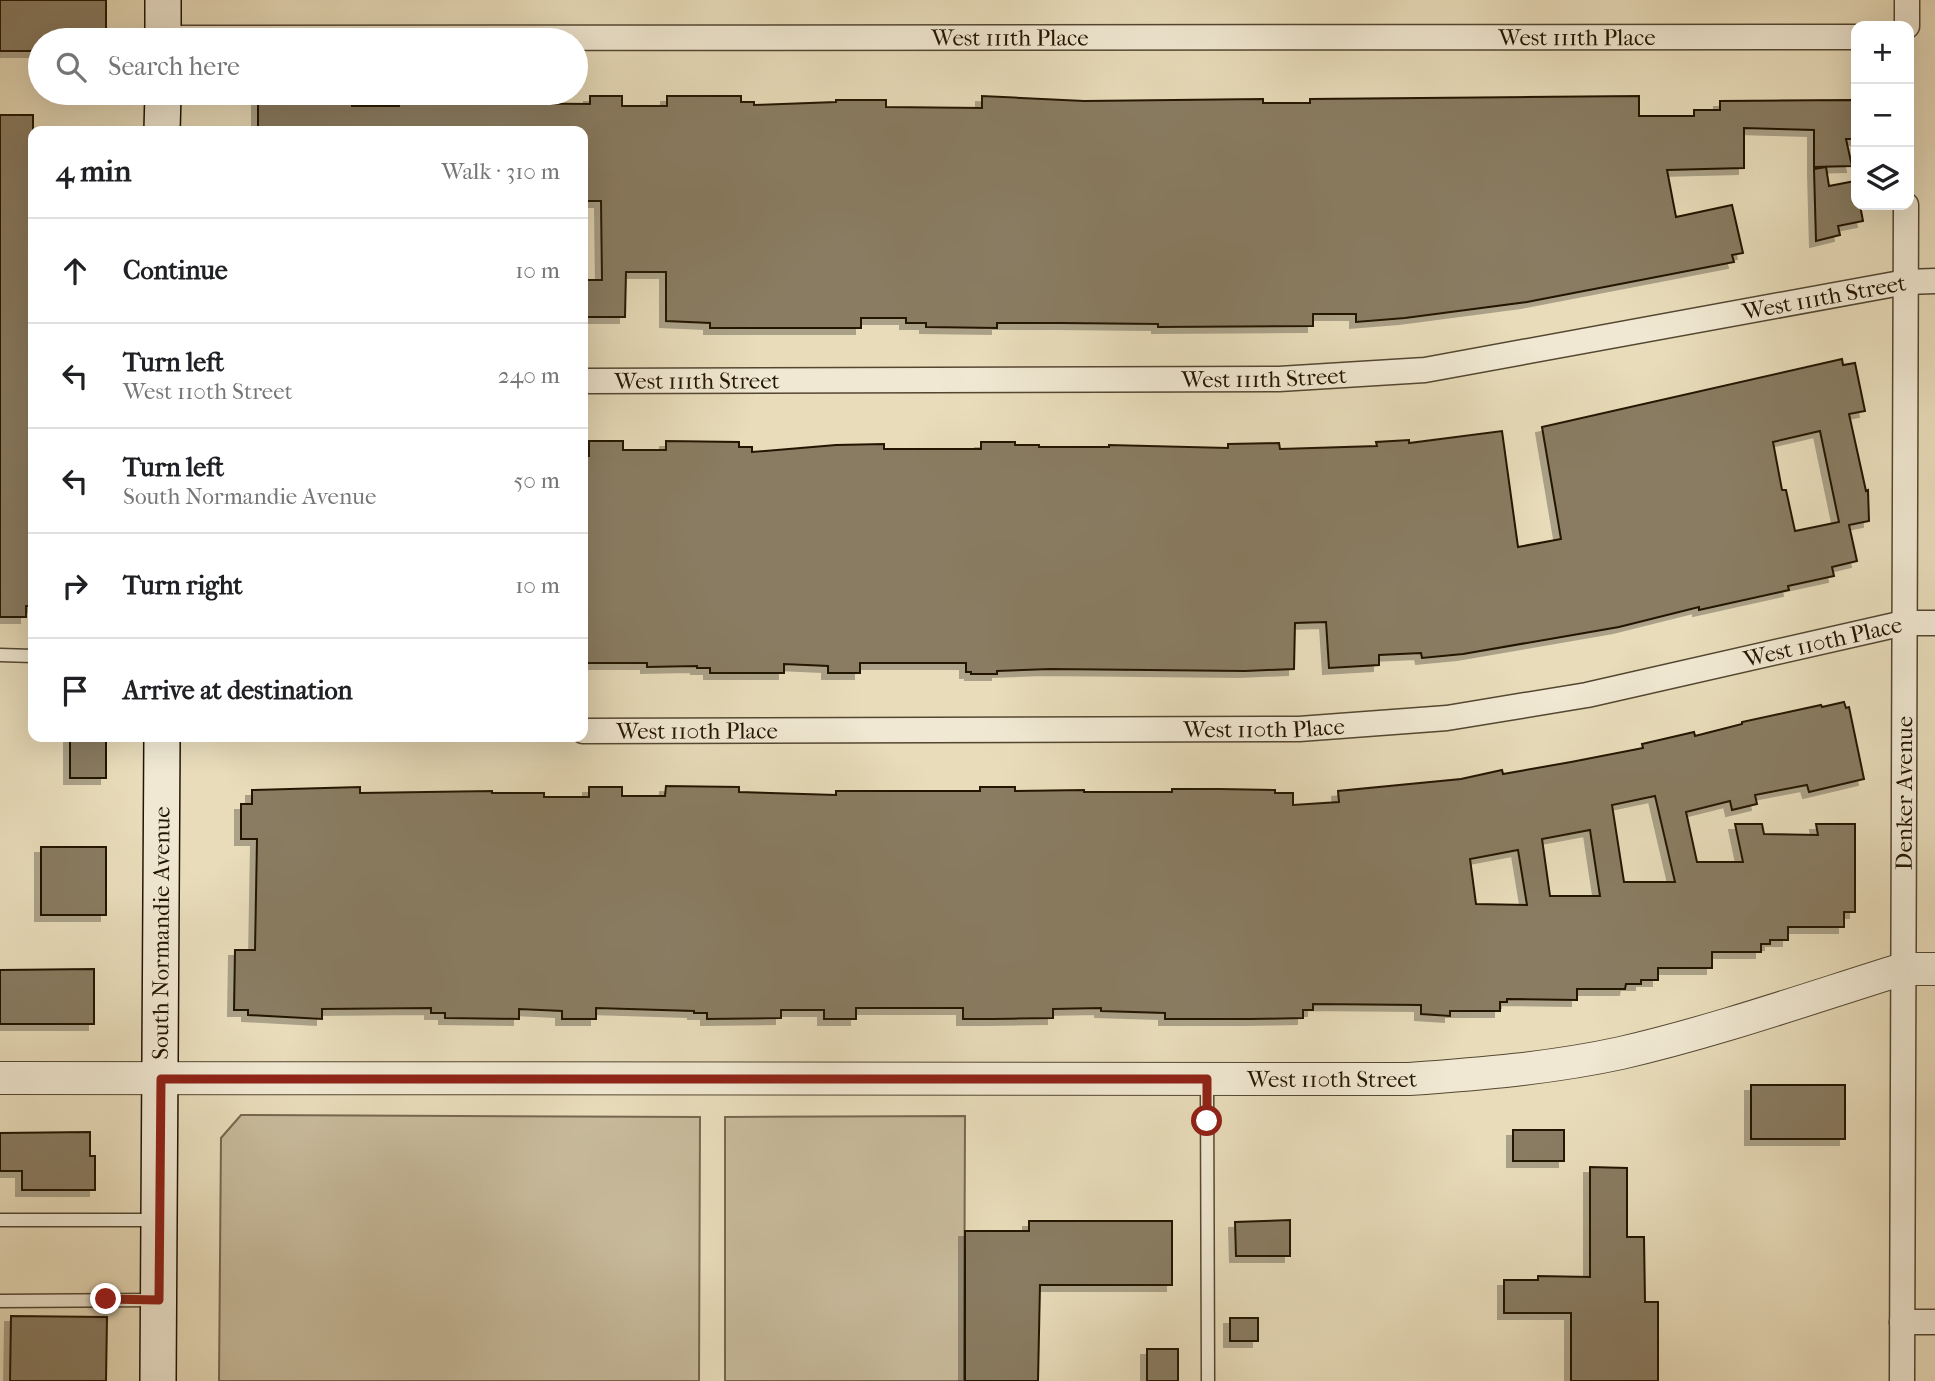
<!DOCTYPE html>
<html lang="en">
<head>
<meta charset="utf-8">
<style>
  :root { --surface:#fff; --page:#f6f6f6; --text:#202124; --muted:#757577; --line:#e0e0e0 }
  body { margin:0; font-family:"IM FELL French Canon",serif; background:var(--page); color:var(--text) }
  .controls { position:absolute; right:21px; top:21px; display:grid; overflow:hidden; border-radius:14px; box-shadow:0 7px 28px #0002 }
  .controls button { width:63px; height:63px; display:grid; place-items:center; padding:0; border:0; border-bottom:2px solid var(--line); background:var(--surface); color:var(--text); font:35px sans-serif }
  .stop { position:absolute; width:21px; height:21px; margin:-16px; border:5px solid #8f2418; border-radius:50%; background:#fff }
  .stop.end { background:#8f2418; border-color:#fff; box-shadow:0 2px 7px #0008 }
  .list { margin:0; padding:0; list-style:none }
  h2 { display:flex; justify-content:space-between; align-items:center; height:91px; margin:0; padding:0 28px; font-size:30px }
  h2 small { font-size:23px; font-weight:400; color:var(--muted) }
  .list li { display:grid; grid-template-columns:46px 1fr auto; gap:21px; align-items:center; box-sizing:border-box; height:105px; padding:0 28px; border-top:2px solid var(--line) }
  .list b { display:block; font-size:26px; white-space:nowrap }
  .list p { margin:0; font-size:23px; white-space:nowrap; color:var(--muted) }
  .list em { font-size:23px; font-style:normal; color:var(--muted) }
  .icon { flex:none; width:38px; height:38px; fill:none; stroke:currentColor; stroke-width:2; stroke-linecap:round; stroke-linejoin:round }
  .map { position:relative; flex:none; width:1935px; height:1381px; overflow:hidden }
  .search { position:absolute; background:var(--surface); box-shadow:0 7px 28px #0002; left:28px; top:28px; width:560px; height:77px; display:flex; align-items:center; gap:18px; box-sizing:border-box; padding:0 24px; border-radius:38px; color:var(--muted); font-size:26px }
  .panel { position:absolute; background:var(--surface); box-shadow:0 7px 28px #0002; left:28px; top:126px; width:560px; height:616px; border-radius:14px }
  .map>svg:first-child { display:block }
  .green { fill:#c7ba9b; stroke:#75684f; stroke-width:2 }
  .building { fill:#897c62; stroke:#231503; stroke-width:2; fill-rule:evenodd; filter:url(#shadow) }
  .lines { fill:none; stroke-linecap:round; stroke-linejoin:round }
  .service-casing { stroke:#544731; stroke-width:15 }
  .minor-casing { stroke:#544731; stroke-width:27 }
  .tertiary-casing { stroke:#544731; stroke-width:34 }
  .secondary-casing { stroke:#231503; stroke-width:38 }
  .service { stroke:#f0e8d2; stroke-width:12 }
  .minor { stroke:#f0e8d2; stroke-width:24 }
  .tertiary { stroke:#f0e8d2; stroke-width:32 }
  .secondary { stroke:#f0e8d2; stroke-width:35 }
  .route { stroke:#8f2418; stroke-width:9 }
  .labels { text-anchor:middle; stroke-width:5; stroke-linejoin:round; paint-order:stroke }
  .street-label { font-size:23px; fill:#231503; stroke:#f0e8d2 }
</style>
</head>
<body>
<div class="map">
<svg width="1935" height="1381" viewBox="0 0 1935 1381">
  <defs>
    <filter id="shadow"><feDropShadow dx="-6" dy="6" stdDeviation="0" flood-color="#0004"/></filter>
  </defs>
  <rect width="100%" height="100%" fill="#e8dcba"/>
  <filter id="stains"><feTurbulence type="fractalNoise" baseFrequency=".00286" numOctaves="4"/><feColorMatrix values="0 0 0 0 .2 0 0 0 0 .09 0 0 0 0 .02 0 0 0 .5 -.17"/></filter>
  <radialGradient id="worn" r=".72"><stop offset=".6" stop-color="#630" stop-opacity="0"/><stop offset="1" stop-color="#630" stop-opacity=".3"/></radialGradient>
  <!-- green -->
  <g class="green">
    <path d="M 241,1115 L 700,1117 L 699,1381 L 219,1381 L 221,1138 Z"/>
    <path d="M 965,1116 L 964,1381 L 725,1381 L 725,1117 Z"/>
  </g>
  <!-- building -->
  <g class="building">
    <path d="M 0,0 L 106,0 L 106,40 L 40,40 L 40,51 L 0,51 Z"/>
    <path d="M 323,96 L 352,96 L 352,106 L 399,106 L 399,100 L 493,99 L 493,103 L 590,104 L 590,96 L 622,96 L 622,106 L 667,106 L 667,96 L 741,96 L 741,102 L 754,102 L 754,105 L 836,102 L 836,100 L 886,100 L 886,107 L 982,108 L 982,96 L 1084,101 L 1263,99 L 1263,103 L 1310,103 L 1310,99 L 1639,96 L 1639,116 L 1694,116 L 1694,110 L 1720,110 L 1720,101 L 1853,100 L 1853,107 L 1856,107 L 1856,139 L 1846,139 L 1852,166 L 1814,167 L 1814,130 L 1744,128 L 1744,168 L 1667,170 L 1676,217 L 1732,205 L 1743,253 L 1732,255 L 1734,262 L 1527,302 L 1405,318 L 1356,322 L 1356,314 L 1313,314 L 1313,326 L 1158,327 L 1158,324 L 1061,323 L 997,323 L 997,328 L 926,327 L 926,323 L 906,323 L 906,318 L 861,318 L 861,328 L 710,328 L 710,323 L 666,321 L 666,272 L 626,272 L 625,317 L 583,317 L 583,280 L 602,280 L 601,201 L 583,201 L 583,131 L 258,131 L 258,98 L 323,98 Z"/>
    <path d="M 0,115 L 33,115 L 33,606 L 26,606 L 26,617 L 0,617 Z"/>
    <path d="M 1826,167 L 1829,186 L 1855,181 L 1856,205 L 1860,205 L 1863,221 L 1838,226 L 1840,235 L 1816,241 L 1814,169 Z"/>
    <path d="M 1842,359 L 1843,365 L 1855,363 L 1865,411 L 1849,414 L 1866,491 L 1868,490 L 1869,521 L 1849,525 L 1857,561 L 1832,567 L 1834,576 L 1788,586 L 1789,590 L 1699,610 L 1699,607 L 1619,627 L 1463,654 L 1422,658 L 1421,653 L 1379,655 L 1379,665 L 1329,668 L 1326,622 L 1295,623 L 1294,669 L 1245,671 L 1050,669 L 997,671 L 997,674 L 971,674 L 971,672 L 966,672 L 966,663 L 860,663 L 860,673 L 828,673 L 828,666 L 784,664 L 784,673 L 710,673 L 710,668 L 697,668 L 697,666 L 647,667 L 647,663 L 583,663 L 583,456 L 589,456 L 589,441 L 623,441 L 623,450 L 666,450 L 666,441 L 739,442 L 739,447 L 752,447 L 752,452 L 836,445 L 884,444 L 884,449 L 981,449 L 981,442 L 1015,442 L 1015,445 L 1039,445 L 1039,447 L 1109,447 L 1109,445 L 1228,448 L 1228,444 L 1279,443 L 1280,449 L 1377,446 L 1376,442 L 1409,440 L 1409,443 L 1502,431 L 1518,547 L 1561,539 L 1542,427 ZM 1820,431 L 1839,522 L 1795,531 L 1786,490 L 1782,490 L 1773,442 Z"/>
    <path d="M 1844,702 L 1846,708 L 1849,707 L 1864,779 L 1809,792 L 1807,785 L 1755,795 L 1757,804 L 1732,810 L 1730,801 L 1686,812 L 1697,862 L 1743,862 L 1735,824 L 1762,824 L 1764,834 L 1818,835 L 1816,824 L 1855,824 L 1855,912 L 1844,912 L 1844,927 L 1788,927 L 1788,940 L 1770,940 L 1770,944 L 1761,944 L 1761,952 L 1712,952 L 1712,968 L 1658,968 L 1658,980 L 1641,980 L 1641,984 L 1626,984 L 1625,989 L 1577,989 L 1577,1000 L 1507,999 L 1507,1002 L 1500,1002 L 1500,1011 L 1450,1011 L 1450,1016 L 1421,1014 L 1421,1005 L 1313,1004 L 1313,1010 L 1303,1010 L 1303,1018 L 1251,1019 L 1165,1019 L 1165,1013 L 1101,1011 L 1101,1008 L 1053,1009 L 1053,1018 L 993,1019 L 963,1019 L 963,1008 L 856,1008 L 856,1019 L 824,1019 L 824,1010 L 781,1010 L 781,1018 L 707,1019 L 707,1013 L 694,1013 L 694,1011 L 596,1008 L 596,1019 L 562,1019 L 562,1011 L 519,1009 L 519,1019 L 445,1018 L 445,1013 L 431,1013 L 431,1008 L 322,1009 L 322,1019 L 248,1015 L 248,1010 L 234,1010 L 235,950 L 255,950 L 257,839 L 241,839 L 241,804 L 252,804 L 252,790 L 360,787 L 360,793 L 492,791 L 492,793 L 544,793 L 544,797 L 589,797 L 589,787 L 622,787 L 622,796 L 665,796 L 666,786 L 739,787 L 739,792 L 836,795 L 836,791 L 980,791 L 980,787 L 1015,787 L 1015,791 L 1084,790 L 1084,792 L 1172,792 L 1172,789 L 1220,789 L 1275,790 L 1275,793 L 1293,793 L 1293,805 L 1339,802 L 1338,791 L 1461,779 L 1502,770 L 1503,774 L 1571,762 L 1643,748 L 1642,744 L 1694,732 L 1695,736 L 1742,724 L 1742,722 L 1821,705 L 1822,707 ZM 1655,796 L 1675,882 L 1624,882 L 1612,805 ZM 1590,830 L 1600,896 L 1550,896 L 1542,839 ZM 1518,850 L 1527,905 L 1476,904 L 1470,859 Z"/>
    <rect x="70" y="737" width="36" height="41"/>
    <rect x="41" y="847" width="65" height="68"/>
    <path d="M 94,969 L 94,1024 L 0,1024 L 0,970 Z"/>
    <rect x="1751" y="1085" width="94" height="54"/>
    <rect x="1513" y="1130" width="51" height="31"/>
    <path d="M 90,1132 L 90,1156 L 95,1156 L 95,1190 L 22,1190 L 22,1171 L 0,1171 L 0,1133 Z"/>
    <path d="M 1590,1167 L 1627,1168 L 1627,1237 L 1644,1237 L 1645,1302 L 1658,1302 L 1658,1381 L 1571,1381 L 1571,1313 L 1504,1313 L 1504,1280 L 1538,1280 L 1538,1276 L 1590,1277 Z"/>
    <path d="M 1290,1220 L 1290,1256 L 1236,1256 L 1235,1222 Z"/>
    <path d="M 1029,1221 L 1172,1221 L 1172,1285 L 1040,1285 L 1038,1381 L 965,1381 L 965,1231 L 1029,1231 Z"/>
    <path d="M 11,1316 L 107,1317 L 106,1381 L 10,1381 Z"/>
    <rect x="1230" y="1318" width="28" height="23"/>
    <rect x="1147" y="1349" width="31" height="32"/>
  </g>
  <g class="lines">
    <defs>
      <g id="service">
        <path d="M 0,655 L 33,656"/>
        <path d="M 1207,1079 L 1208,1381"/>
        <path d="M 0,1220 L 157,1220"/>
        <path d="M 0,1301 L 155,1300"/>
      </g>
      <g id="minor">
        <path d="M 1907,26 L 1907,0"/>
        <path id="s1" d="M 163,38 L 1856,37"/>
        <path id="s2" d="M 583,381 L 1279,379 L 1425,370 L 1906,282 L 1935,281"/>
        <path id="s3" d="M 583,731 L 1299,729 L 1447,718 L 1587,695 L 1904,623 L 1935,623"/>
        <path d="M 1902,1322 L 1935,1322"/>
        <path id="s4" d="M 1902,1381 L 1906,205"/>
      </g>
      <g id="tertiary">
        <path id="s5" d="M 0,1078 L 1409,1079 C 1480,1074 1552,1068 1621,1053 C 1716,1031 1810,998 1903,969 L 1935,969"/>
      </g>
      <g id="secondary">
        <path d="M 163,0 L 163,40"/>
        <path d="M 162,131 L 163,93"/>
        <path id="s6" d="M 158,1381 L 162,737"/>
      </g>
    </defs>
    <!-- service casing -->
    <use href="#service" class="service-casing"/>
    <!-- minor casing -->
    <use href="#minor" class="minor-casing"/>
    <!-- tertiary casing -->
    <use href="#tertiary" class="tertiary-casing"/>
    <!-- secondary casing -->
    <use href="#secondary" class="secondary-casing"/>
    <!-- service -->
    <use href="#service" class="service"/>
    <!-- minor -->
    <use href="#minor" class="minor"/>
    <!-- tertiary -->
    <use href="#tertiary" class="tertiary"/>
    <!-- secondary -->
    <use href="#secondary" class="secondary"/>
  </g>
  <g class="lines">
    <!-- route -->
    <path class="route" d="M 106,1299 L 159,1300 L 161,1079 L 1207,1079 L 1207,1121"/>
  </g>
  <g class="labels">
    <!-- street labels -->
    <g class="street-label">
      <text dy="8" stroke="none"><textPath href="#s1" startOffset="1414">West 111th Place</textPath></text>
      <text dy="8" stroke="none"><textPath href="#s1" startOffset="847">West 111th Place</textPath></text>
      <text dy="8" stroke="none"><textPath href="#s2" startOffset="1248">West 111th Street</textPath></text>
      <text dy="8" stroke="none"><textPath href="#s2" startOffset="681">West 111th Street</textPath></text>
      <text dy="8" stroke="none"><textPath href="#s2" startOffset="114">West 111th Street</textPath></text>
      <text dy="8" stroke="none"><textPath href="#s3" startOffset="1248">West 110th Place</textPath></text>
      <text dy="8" stroke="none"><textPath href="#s3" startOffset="681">West 110th Place</textPath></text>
      <text dy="8" stroke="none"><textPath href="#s3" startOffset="114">West 110th Place</textPath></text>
      <text dy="8" stroke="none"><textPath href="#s4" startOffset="588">Denker Avenue</textPath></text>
      <text dy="8" stroke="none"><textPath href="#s6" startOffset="448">South Normandie Avenue</textPath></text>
      <text dy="8" stroke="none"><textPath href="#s5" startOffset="1332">West 110th Street</textPath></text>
    </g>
  </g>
  <rect width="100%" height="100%" filter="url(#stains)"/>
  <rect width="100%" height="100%" fill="url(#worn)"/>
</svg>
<div class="controls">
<button>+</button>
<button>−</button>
<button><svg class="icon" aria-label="layers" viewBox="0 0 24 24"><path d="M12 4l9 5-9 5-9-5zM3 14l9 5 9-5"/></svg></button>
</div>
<div class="stop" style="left:1207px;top:1121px"></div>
<div class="stop end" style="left:106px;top:1299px"></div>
<div class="search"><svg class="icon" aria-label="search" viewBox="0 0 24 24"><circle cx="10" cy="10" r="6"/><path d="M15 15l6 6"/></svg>Search here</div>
<section class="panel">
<h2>4 min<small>Walk · 310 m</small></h2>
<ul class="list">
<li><svg class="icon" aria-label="ahead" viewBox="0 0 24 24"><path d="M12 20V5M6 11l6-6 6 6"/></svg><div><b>Continue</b></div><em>10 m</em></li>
<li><svg class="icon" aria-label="left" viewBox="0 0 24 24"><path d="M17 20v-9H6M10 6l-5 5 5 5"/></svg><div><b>Turn left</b><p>West 110th Street</p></div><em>240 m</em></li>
<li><svg class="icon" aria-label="left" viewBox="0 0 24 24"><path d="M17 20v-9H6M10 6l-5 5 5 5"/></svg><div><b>Turn left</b><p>South Normandie Avenue</p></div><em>50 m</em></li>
<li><svg class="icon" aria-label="right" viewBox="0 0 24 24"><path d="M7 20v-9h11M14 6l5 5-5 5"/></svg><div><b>Turn right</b></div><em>10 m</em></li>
<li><svg class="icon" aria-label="arrive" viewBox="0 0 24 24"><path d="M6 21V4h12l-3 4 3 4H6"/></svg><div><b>Arrive at destination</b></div></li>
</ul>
</section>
</div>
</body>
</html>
